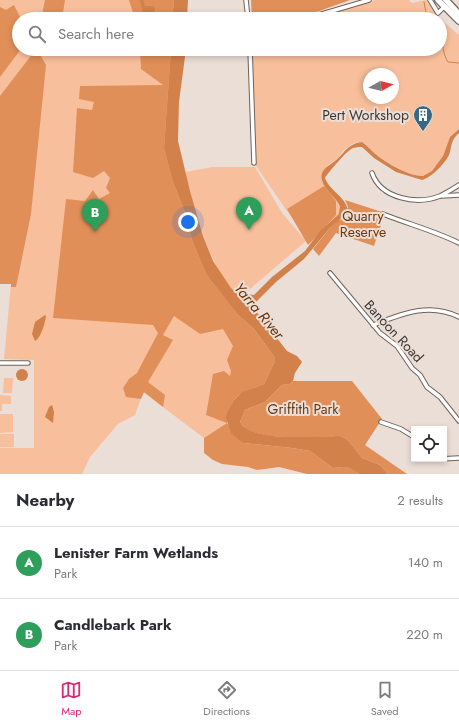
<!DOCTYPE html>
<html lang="en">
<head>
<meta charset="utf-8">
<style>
  :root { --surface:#fff; --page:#f2f2f3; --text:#2b2b33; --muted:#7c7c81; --line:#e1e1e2; --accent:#db2777 }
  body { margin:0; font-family:Jost,sans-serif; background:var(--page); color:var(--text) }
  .controls { position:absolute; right:12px; bottom:12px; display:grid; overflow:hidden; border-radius:0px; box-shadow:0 2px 6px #0003 }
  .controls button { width:36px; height:36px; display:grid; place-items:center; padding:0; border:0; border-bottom:1px solid var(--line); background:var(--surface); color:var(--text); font:20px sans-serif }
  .compass { position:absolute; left:363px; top:68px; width:36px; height:36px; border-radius:50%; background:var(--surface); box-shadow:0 2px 6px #0003; rotate:82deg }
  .you { position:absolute; left:188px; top:222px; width:14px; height:14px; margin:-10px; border:3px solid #fff; border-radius:50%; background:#1a73e8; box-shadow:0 0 0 6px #1a73e833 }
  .badge { display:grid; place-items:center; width:26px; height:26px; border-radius:50%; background:var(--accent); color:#fff; font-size:13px; font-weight:700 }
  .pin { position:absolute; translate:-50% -33px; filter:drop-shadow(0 1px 2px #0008) }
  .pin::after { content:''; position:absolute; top:21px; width:14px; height:12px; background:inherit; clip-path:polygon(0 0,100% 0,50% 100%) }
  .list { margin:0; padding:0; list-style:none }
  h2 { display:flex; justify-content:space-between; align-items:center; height:52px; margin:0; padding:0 16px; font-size:17px }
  h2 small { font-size:13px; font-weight:400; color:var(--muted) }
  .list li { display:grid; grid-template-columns:26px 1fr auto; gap:12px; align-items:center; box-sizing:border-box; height:72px; padding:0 16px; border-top:1px solid var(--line) }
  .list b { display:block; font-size:15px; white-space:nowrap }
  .list p { margin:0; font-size:13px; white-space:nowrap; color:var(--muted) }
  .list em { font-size:13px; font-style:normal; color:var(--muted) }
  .icon { flex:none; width:22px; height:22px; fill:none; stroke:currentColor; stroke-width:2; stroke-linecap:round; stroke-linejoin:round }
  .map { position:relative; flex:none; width:459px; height:474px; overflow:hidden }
  .search { position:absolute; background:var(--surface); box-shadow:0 2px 6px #0003; left:12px; right:12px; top:12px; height:44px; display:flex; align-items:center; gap:10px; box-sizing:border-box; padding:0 14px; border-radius:22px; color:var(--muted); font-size:15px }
  .sheet { height:196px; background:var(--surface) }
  nav { display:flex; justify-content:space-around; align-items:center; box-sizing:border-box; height:56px; border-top:1px solid var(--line); background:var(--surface); font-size:11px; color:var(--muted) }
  nav a { display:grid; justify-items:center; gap:2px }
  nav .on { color:var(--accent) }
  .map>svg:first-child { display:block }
  .green { fill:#f8bf9c; fill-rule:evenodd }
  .forest { fill:#e18f58 }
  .water { fill:#d2814a }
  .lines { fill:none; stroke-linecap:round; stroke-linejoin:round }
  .stream { stroke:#d2814a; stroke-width:1 }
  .street-casing { stroke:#6f635c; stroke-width:5.5 }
  .primary-casing { stroke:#6f635c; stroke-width:8 }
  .street { stroke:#fff; stroke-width:3.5 }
  .primary { stroke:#fff; stroke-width:5.5 }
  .labels { text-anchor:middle; stroke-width:4; stroke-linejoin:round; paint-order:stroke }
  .poi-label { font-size:14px; fill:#3c3734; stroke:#ebded6; text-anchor:end }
  .park-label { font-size:14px; fill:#6c370d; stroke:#ebded6 }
  .street-label { font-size:14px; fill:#3c3734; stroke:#ebded6 }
  .water-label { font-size:15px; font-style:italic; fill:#683307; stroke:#ebded6 }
</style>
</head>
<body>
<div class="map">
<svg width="459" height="474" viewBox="0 0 459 474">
  <rect width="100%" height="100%" fill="#ebded6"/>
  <!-- green -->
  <g class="green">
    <path d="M 0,0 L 174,0 L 172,19 L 19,19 L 19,49 L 171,49 L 169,164 L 238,315 L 227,423 L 204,438 L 143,392 L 135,415 L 118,424 L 90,457 L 82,474 L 0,474 L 0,448 L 34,448 L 34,360 L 4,359 L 11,284 L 0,284 Z"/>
    <path d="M 375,0 L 409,0 L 412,3 L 426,0 L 440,19 L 314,19 Z"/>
    <path d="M 440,19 L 459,35 L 459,129 L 450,137 L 443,156 L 432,171 L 423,176 C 409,176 390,165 379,157 C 373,153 368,146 362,142 L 354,143 L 344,150 L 338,158 L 328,165 L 322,178 C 324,191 342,198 341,212 L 320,232 L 311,243 L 287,211 L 256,166 L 251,49 L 440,49 ZM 369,74 L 393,74 L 393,98 L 369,98 Z"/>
    <path d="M 213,167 L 255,167 L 282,213 L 306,241 L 243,295 C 213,287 192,199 185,172 Z"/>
    <path d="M 4,378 L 13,378 L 12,393 L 3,393 Z"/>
    <path d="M 0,395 L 11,396 L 11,404 L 2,404 L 2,411 L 0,411 Z"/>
    <path d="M 0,414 L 13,414 L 13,432 L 0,433 Z"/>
    <rect x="0" y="434" width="14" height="13"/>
  </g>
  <!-- forest -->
  <g class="forest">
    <path d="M 45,0 L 65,0 L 62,19 L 41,19 Z"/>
    <path d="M 129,0 L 174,0 L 172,19 L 135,19 Z"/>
    <path d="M 251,0 L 350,0 L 297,19 L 252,19 Z"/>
    <path d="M 14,5 L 21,19 L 19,19 L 19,49 L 21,49 L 0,77 L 0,7 L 6,10 Z"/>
    <path d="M 32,49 L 37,49 L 46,65 L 31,214 L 16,287 L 11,287 L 11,284 L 0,284 L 0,96 L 30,57 Z"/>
    <path d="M 140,49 L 171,49 L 164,148 L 172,179 L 186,215 L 192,240 L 204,269 L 209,278 L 238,315 L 254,329 L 275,358 L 275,361 L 264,384 C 239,394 232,393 227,423 L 243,443 L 292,448 L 310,451 L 333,468 C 344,467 350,465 359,474 L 307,474 L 279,467 L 257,470 L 248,467 L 222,464 L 213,460 L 204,453 L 204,438 L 227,423 L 206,415 L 213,374 L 224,371 L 230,376 L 231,371 L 227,360 L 233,346 L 223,329 L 200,334 L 174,316 L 163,335 L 173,340 L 148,382 L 165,395 L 163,407 L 144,392 L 141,399 L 126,397 L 123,388 L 129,379 L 137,373 L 158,333 L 153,325 L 53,318 L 66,199 L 85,201 L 93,190 L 99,199 L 110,193 L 106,188 L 110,178 L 104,171 L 93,178 L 73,172 L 77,108 L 92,110 L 94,102 L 79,99 L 80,86 L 163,85 L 141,69 Z"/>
    <path d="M 324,186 L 336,201 L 336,215 L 308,245 L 287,209 Z"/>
    <path d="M 345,200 L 385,213 L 374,246 L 336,233 L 319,256 L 313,249 L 334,223 L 344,218 L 348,207 Z"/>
    <path d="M 293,381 L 352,381 L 382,419 L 365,445 L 407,474 L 388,474 L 380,465 L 362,458 L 348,440 L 340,436 C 318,436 252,444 240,422 L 245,410 L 265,402 L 282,385 L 290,384 Z"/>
  </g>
  <!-- water -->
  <g class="water">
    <path d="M 140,0 L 143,0 L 145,6 L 152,6 L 155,8 L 154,19 L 144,19 Z"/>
    <path d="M 174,0 L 188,0 L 187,19 L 172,19 Z"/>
    <path d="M 171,49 L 186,49 L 179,102 L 178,141 L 190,191 L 203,236 L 213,261 L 231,288 L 238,293 L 254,295 L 272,277 L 305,251 L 320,231 L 339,214 L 340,206 C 336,197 324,190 322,180 C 319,170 329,166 335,161 C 345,153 347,144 362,142 C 368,146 373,153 379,157 C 390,165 409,176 423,176 L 432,171 L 443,156 L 450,137 L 459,129 L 459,133 C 452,139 452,143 450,152 C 448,161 431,178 422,180 L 396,172 L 374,158 L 362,147 C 358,147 353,147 350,150 C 346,152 326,175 325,178 C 330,192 349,198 348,214 L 345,214 L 344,218 L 341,218 L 338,222 L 334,223 L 304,259 L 276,282 L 252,306 L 287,351 L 297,356 L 302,362 L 295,373 L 293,381 L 290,384 L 282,385 L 265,402 L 245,410 L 240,422 C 252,443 318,436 340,436 L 348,440 L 362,458 L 380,465 L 388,474 L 359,474 C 350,466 344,466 333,468 L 310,451 L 292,448 L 243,443 L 231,433 L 226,418 L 227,413 L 234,400 L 242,392 L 264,384 L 275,361 L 275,358 L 254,329 L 238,315 L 209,278 L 204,269 L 192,240 L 186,215 L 172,179 L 164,148 Z"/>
    <path d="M 45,315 L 46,316 C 45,323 41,338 35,341 L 32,334 L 35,322 Z"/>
    <circle cx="22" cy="375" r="6"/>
    <path d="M 52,405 L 54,412 L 53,423 L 45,417 L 49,407 Z"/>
  </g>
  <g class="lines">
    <!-- stream -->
    <g class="stream">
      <path d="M 424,2 L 427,18"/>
      <path d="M 440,35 C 444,44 442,53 448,62 L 459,63"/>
      <path d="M 330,227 L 335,223"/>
    </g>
    <defs>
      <g id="street">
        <path d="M 246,0 L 248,19"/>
        <path d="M 430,0 L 438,13 L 445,6"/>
        <path d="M 305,19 L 369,0"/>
        <path d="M 250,49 L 254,163"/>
        <path d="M 372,173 C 381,199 417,205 440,196 C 446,193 453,189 459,185"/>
        <path d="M 442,196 L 459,195"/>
        <path d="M 383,214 C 408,224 435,231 459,243"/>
        <path d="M 330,273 L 380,333 L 397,346 L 412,368 L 420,375 L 427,387 L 440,397 L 459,421"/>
        <path d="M 373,325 C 402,314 429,302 459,317"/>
        <path d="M 0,363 L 28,363"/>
        <path d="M 381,422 L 401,429 L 414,437"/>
        <path d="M 440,459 L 459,458"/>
      </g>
      <g id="primary">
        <path d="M 438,0 L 459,21"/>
        <path d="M 446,0 L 459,14"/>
      </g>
    </defs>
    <!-- street casing -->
    <use href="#street" class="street-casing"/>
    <!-- primary casing -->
    <use href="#primary" class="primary-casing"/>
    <!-- street -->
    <use href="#street" class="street"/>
    <!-- primary -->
    <use href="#primary" class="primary"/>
  </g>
  <!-- icons -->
  <defs>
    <symbol id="building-pin" viewBox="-11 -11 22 30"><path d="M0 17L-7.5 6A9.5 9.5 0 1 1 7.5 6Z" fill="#336985" stroke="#ebded6"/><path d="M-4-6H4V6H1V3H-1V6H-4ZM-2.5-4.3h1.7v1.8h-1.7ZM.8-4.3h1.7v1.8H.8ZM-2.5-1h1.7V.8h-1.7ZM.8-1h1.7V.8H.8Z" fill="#fff"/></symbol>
  </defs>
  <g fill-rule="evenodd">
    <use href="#building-pin" x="412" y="104" width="22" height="30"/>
  </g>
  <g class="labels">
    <!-- poi labels -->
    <g class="poi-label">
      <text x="409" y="120">Pert Workshop</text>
    </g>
    <!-- park labels -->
    <g class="park-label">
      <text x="363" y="221">Quarry<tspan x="363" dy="16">Reserve</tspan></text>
      <text x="303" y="414">Griffith Park</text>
    </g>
    <!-- street labels -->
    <g class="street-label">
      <text transform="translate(394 331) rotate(47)" y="5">Banoon Road</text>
    </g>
    <!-- water labels -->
    <g class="water-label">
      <text transform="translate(259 311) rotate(50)" y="5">Yarra River</text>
    </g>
  </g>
</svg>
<div class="controls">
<button><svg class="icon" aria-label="locate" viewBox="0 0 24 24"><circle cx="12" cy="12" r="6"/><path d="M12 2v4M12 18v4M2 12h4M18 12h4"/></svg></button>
</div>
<svg class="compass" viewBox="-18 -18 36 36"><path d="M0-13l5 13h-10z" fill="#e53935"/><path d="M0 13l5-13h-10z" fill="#7c7c81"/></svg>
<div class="you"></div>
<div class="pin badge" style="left:249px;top:230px;background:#2e9e5b">A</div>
<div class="pin badge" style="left:95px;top:232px;background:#2e9e5b">B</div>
<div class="search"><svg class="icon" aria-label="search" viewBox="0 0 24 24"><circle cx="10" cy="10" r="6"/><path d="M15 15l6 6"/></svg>Search here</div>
</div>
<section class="sheet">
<h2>Nearby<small>2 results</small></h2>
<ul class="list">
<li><span class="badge" style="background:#2e9e5b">A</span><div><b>Lenister Farm Wetlands</b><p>Park</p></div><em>140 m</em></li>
<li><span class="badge" style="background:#2e9e5b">B</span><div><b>Candlebark Park</b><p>Park</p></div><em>220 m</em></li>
</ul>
</section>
<nav>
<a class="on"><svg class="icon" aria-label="map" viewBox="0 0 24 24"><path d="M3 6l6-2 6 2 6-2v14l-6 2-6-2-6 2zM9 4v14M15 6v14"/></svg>Map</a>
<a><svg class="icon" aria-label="directions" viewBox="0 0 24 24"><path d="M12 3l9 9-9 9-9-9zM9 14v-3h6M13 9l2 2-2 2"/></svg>Directions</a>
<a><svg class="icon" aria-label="saved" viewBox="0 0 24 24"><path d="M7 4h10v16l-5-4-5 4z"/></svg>Saved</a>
</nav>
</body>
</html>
